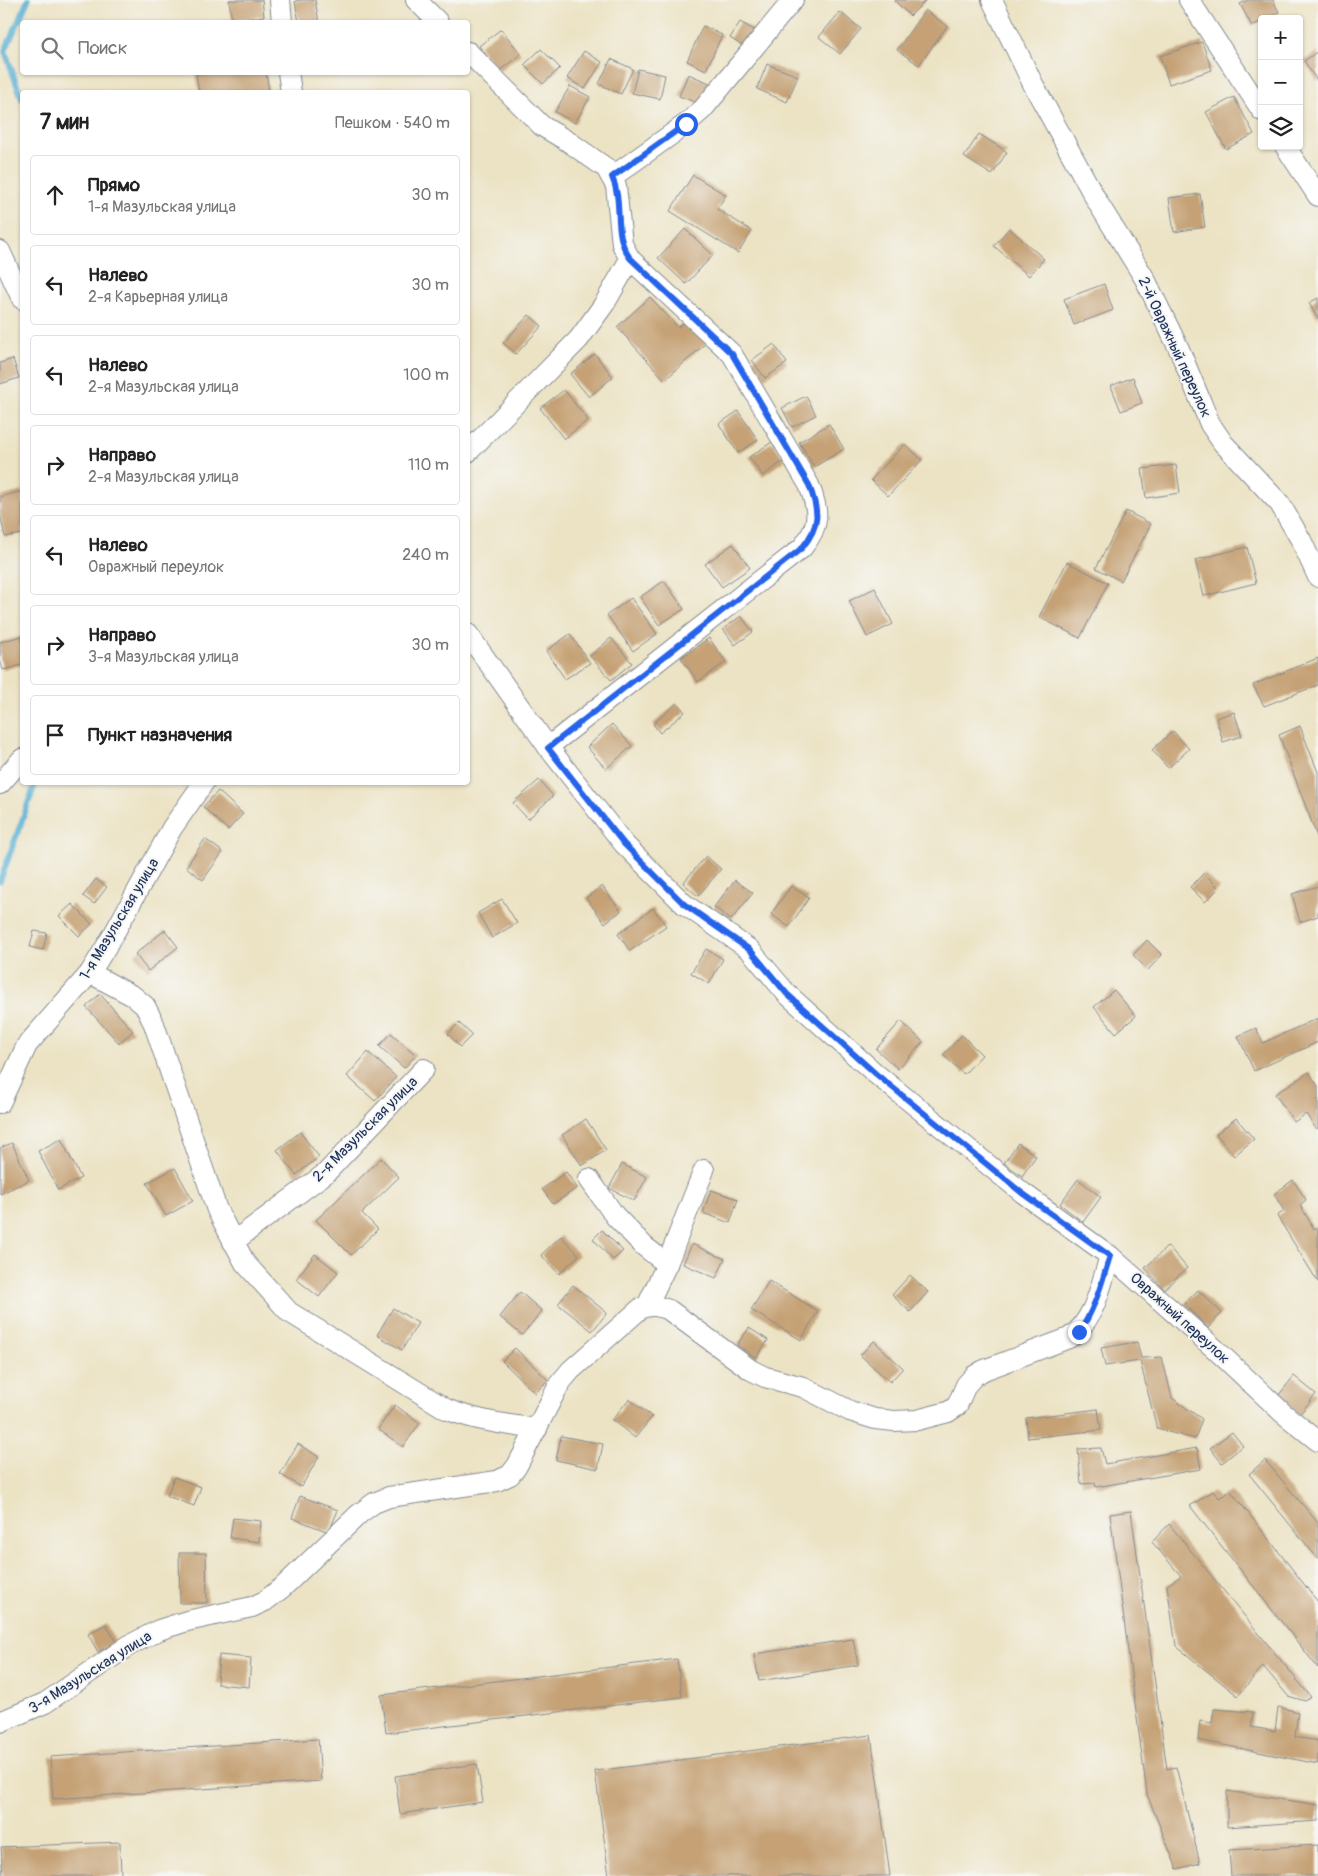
<!DOCTYPE html>
<html lang="ru">
<head>
<meta charset="utf-8">
<style>
  :root { --surface:#fff; --page:#f2f2f2; --text:#222; --muted:#767676; --line:#e0e0e0 }
  body { margin:0; font-family:Pangolin,sans-serif; background:var(--page); color:var(--text) }
  .controls { position:absolute; right:15px; top:15px; display:grid; overflow:hidden; border-radius:5px; box-shadow:0 1px 4px #0004 }
  .controls button { width:45px; height:45px; display:grid; place-items:center; padding:0; border:0; border-bottom:1px solid var(--line); background:var(--surface); color:var(--text); font:25px sans-serif }
  .stop { position:absolute; width:15px; height:15px; margin:-11px; border:4px solid #2563eb; border-radius:50%; background:#fff }
  .stop.end { background:#2563eb; border-color:#fff; box-shadow:0 1px 5px #0008 }
  .list { margin:0; padding:0; list-style:none }
  h2 { display:flex; justify-content:space-between; align-items:center; height:65px; margin:0; padding:0 20px; font-size:21px }
  h2 small { font-size:16px; font-weight:400; color:var(--muted) }
  .list li { display:grid; grid-template-columns:32px 1fr auto; gap:15px; align-items:center; box-sizing:border-box; height:80px; margin:0 10px 10px; padding:0 10px; border:1px solid var(--line); border-radius:5px }
  .list b { display:block; font-size:19px; white-space:nowrap }
  .list p { margin:0; font-size:16px; white-space:nowrap; color:var(--muted) }
  .list em { font-size:16px; font-style:normal; color:var(--muted) }
  .icon { flex:none; width:28px; height:28px; fill:none; stroke:currentColor; stroke-width:2; stroke-linecap:round; stroke-linejoin:round }
  .map { position:relative; flex:none; width:1318px; height:1876px; overflow:hidden }
  .search { position:absolute; background:var(--surface); box-shadow:0 1px 4px #0004; left:20px; top:20px; width:450px; height:55px; display:flex; align-items:center; gap:12px; box-sizing:border-box; padding:0 18px; border-radius:5px; color:var(--muted); font-size:19px }
  .panel { position:absolute; background:var(--surface); box-shadow:0 1px 4px #0004; left:20px; top:90px; width:450px; height:695px; border-radius:5px }
  .map>svg:first-child { display:block }
  .lines { fill:none; stroke-linecap:round; stroke-linejoin:round }
  .stream { stroke:#54afd2; stroke-width:6 }
  .building { fill:#c5a175 }
  .street-casing { stroke:#848991; stroke-width:22 }
  .street { stroke:#fff; stroke-width:20 }
  .route { stroke:#2563eb; stroke-width:6 }
  .labels { text-anchor:middle; stroke-width:4; stroke-linejoin:round; paint-order:stroke }
  .street-label { font-size:15px; fill:#1b2f5e; stroke:#f6f6f2 }
</style>
</head>
<body>
<div class="map">
<svg width="1318" height="1876" viewBox="0 0 1318 1876">
  <rect width="100%" height="100%" fill="#f6f6f2"/>
  <filter id="ink" filterUnits="userSpaceOnUse"><feTurbulence type="fractalNoise" baseFrequency=".02" numOctaves="2"/><feDisplacementMap in="SourceGraphic" scale="10" xChannelSelector="R" yChannelSelector="G"/><feConvolveMatrix kernelMatrix="1 2 1 2 8 2 1 2 1" color-interpolation-filters="sRGB"/></filter>
  <filter id="wash" filterUnits="userSpaceOnUse"><feTurbulence type="fractalNoise" baseFrequency=".0096" numOctaves="4" result="noise"/><feDisplacementMap in="SourceGraphic" scale="20" xChannelSelector="R" yChannelSelector="G"/><feGaussianBlur stdDeviation="1.12" result="paint"/><feColorMatrix in="noise" values="0 0 0 0 0 0 0 0 0 0 0 0 0 0 0 0 0 1.4 0 .05"/><feComposite in="paint" operator="in"/></filter>
  <g filter="url(#wash)">
    <rect width="100%" height="100%" fill="#ece3c4"/>
    <g class="lines">
      <!-- stream -->
      <g class="stream">
        <path d="M 22,99 L 5,51 L 28,0"/>
        <path d="M 0,881 L 36,782"/>
      </g>
    </g>
    <g id="blocks">
      <!-- building -->
      <g class="building">
        <path d="M 229,0 L 262,0 L 264,16 L 232,21 Z"/>
        <path d="M 302,0 L 315,0 L 319,22 L 299,22 L 295,1 Z"/>
        <path d="M 897,0 L 926,0 L 910,16 L 895,1 Z"/>
        <path d="M 1248,0 L 1273,0 L 1279,12 L 1265,19 L 1262,19 L 1262,21 L 1252,26 L 1240,4 Z"/>
        <path d="M 925,10 L 947,26 L 919,65 L 897,50 Z"/>
        <path d="M 840,12 L 861,29 L 840,54 L 819,37 Z"/>
        <path d="M 740,22 L 756,31 L 746,48 L 730,38 Z"/>
        <path d="M 703,26 L 722,35 L 706,70 L 687,61 Z"/>
        <path d="M 501,29 L 521,54 L 499,71 L 479,46 Z"/>
        <path d="M 1202,42 L 1212,70 L 1169,84 L 1160,56 Z"/>
        <path d="M 541,49 L 560,68 L 543,84 L 524,65 Z"/>
        <path d="M 584,51 L 602,62 L 585,89 L 567,78 Z"/>
        <path d="M 1318,51 L 1318,82 L 1304,61 Z"/>
        <path d="M 611,59 L 633,69 L 621,94 L 599,84 Z"/>
        <path d="M 767,64 L 798,76 L 787,102 L 757,89 Z"/>
        <path d="M 638,69 L 665,75 L 660,99 L 632,93 Z"/>
        <path d="M 204,72 L 266,72 L 269,92 L 199,92 L 196,74 Z"/>
        <path d="M 688,74 L 712,84 L 703,105 L 679,96 Z"/>
        <path d="M 570,86 L 590,97 L 575,123 L 555,112 Z"/>
        <path d="M 1234,97 L 1254,134 L 1226,149 L 1206,112 Z"/>
        <path d="M 979,134 L 1007,152 L 992,175 L 964,157 Z"/>
        <path d="M 693,175 L 726,195 L 717,209 L 752,231 L 738,253 L 670,211 Z"/>
        <path d="M 1200,194 L 1205,227 L 1174,232 L 1169,198 Z"/>
        <path d="M 1009,228 L 1044,259 L 1029,276 L 994,246 Z"/>
        <path d="M 685,229 L 713,255 L 686,284 L 658,258 Z"/>
        <path d="M 1104,284 L 1113,310 L 1074,325 L 1064,299 Z"/>
        <path d="M 650,297 L 678,327 L 686,321 L 706,343 L 665,380 L 617,327 Z"/>
        <path d="M 1318,298 L 1318,319 L 1309,303 Z"/>
        <path d="M 529,315 L 542,326 L 516,354 L 503,343 Z"/>
        <path d="M 774,344 L 787,363 L 765,378 L 752,360 Z"/>
        <path d="M 595,354 L 613,377 L 589,397 L 570,374 Z"/>
        <path d="M 13,359 L 19,378 L 0,384 L 0,363 Z"/>
        <path d="M 1133,377 L 1142,403 L 1121,411 L 1111,386 Z"/>
        <path d="M 564,390 L 588,420 L 564,439 L 540,408 Z"/>
        <path d="M 806,396 L 816,415 L 792,427 L 782,408 Z"/>
        <path d="M 738,411 L 758,440 L 738,453 L 719,424 Z"/>
        <path d="M 829,424 L 844,449 L 814,467 L 799,442 Z"/>
        <path d="M 772,442 L 785,460 L 763,476 L 749,457 Z"/>
        <path d="M 905,444 L 922,460 L 888,496 L 871,480 Z"/>
        <path d="M 1176,465 L 1180,493 L 1146,498 L 1142,469 Z"/>
        <path d="M 22,491 L 22,534 L 5,537 L 0,514 L 0,497 Z"/>
        <path d="M 1126,511 L 1151,524 L 1121,581 L 1096,568 Z"/>
        <path d="M 733,544 L 750,568 L 722,587 L 705,564 Z"/>
        <path d="M 1247,547 L 1256,583 L 1204,596 L 1195,560 Z"/>
        <path d="M 1067,562 L 1108,583 L 1080,638 L 1039,617 Z"/>
        <path d="M 664,581 L 684,609 L 659,625 L 640,597 Z"/>
        <path d="M 875,588 L 893,624 L 867,637 L 849,601 Z"/>
        <path d="M 631,598 L 657,634 L 633,651 L 607,615 Z"/>
        <path d="M 741,616 L 753,632 L 735,645 L 723,629 Z"/>
        <path d="M 570,634 L 590,663 L 565,679 L 546,651 Z"/>
        <path d="M 22,636 L 22,665 L 3,670 L 0,659 L 0,642 Z"/>
        <path d="M 611,638 L 632,663 L 611,680 L 590,656 Z"/>
        <path d="M 709,638 L 726,662 L 698,682 L 681,658 Z"/>
        <path d="M 1318,658 L 1318,685 L 1264,706 L 1253,685 Z"/>
        <path d="M 677,703 L 685,712 L 660,733 L 653,724 Z"/>
        <path d="M 1234,712 L 1242,736 L 1223,742 L 1216,718 Z"/>
        <path d="M 612,724 L 632,746 L 606,769 L 587,747 Z"/>
        <path d="M 1300,726 L 1318,772 L 1318,839 L 1279,735 Z"/>
        <path d="M 1173,731 L 1189,749 L 1168,768 L 1152,750 Z"/>
        <path d="M 539,780 L 553,796 L 528,819 L 513,803 Z"/>
        <path d="M 218,791 L 243,814 L 228,830 L 203,807 Z"/>
        <path d="M 205,839 L 223,852 L 203,880 L 186,867 Z"/>
        <path d="M 706,856 L 721,869 L 698,896 L 683,883 Z"/>
        <path d="M 1204,873 L 1219,888 L 1205,902 L 1190,887 Z"/>
        <path d="M 96,879 L 107,887 L 94,904 L 83,896 Z"/>
        <path d="M 735,880 L 753,893 L 731,920 L 714,907 Z"/>
        <path d="M 602,886 L 621,911 L 605,923 L 586,898 Z"/>
        <path d="M 791,886 L 809,898 L 789,927 L 771,914 Z"/>
        <path d="M 1318,886 L 1318,916 L 1300,922 L 1292,894 Z"/>
        <path d="M 502,899 L 517,923 L 492,938 L 478,913 Z"/>
        <path d="M 72,904 L 92,924 L 79,936 L 59,916 Z"/>
        <path d="M 653,908 L 666,926 L 630,951 L 618,934 Z"/>
        <path d="M 165,930 L 178,947 L 148,971 L 135,954 Z"/>
        <path d="M 34,931 L 47,933 L 43,950 L 30,947 Z"/>
        <path d="M 1147,940 L 1162,955 L 1148,970 L 1133,955 Z"/>
        <path d="M 706,949 L 723,959 L 709,984 L 691,973 Z"/>
        <path d="M 1114,990 L 1136,1016 L 1116,1033 L 1094,1007 Z"/>
        <path d="M 100,994 L 133,1031 L 119,1043 L 86,1007 Z"/>
        <path d="M 1318,1018 L 1318,1042 L 1254,1071 L 1238,1036 L 1256,1028 L 1263,1043 Z"/>
        <path d="M 901,1021 L 923,1042 L 898,1069 L 876,1049 Z"/>
        <path d="M 459,1023 L 472,1035 L 460,1047 L 448,1034 Z"/>
        <path d="M 391,1033 L 416,1055 L 404,1068 L 379,1046 Z"/>
        <path d="M 962,1035 L 982,1055 L 964,1074 L 943,1055 Z"/>
        <path d="M 368,1052 L 396,1077 L 375,1101 L 347,1076 Z"/>
        <path d="M 1309,1072 L 1318,1086 L 1318,1128 L 1316,1129 L 1306,1114 L 1294,1122 L 1275,1094 Z"/>
        <path d="M 1236,1118 L 1254,1139 L 1234,1156 L 1216,1134 Z"/>
        <path d="M 586,1119 L 606,1150 L 582,1166 L 562,1135 Z"/>
        <path d="M 300,1132 L 319,1157 L 296,1175 L 277,1150 Z"/>
        <path d="M 61,1139 L 81,1178 L 58,1190 L 38,1151 Z"/>
        <path d="M 12,1143 L 29,1180 L 0,1194 L 0,1148 Z"/>
        <path d="M 1018,1143 L 1036,1156 L 1022,1176 L 1004,1163 Z"/>
        <path d="M 381,1158 L 399,1177 L 362,1213 L 378,1229 L 351,1255 L 316,1220 Z"/>
        <path d="M 622,1164 L 647,1177 L 634,1201 L 609,1188 Z"/>
        <path d="M 175,1168 L 193,1201 L 166,1216 L 147,1183 Z"/>
        <path d="M 566,1172 L 577,1188 L 553,1204 L 542,1189 Z"/>
        <path d="M 1078,1179 L 1101,1197 L 1083,1222 L 1060,1204 Z"/>
        <path d="M 1293,1180 L 1306,1200 L 1300,1205 L 1314,1229 L 1318,1227 L 1318,1282 L 1277,1216 L 1284,1211 L 1274,1194 Z"/>
        <path d="M 711,1190 L 738,1199 L 730,1223 L 703,1213 Z"/>
        <path d="M 602,1230 L 623,1251 L 613,1260 L 593,1239 Z"/>
        <path d="M 561,1236 L 579,1255 L 559,1274 L 541,1255 Z"/>
        <path d="M 692,1244 L 725,1259 L 716,1278 L 683,1264 Z"/>
        <path d="M 1168,1246 L 1187,1268 L 1164,1289 L 1145,1268 Z"/>
        <path d="M 315,1254 L 338,1272 L 319,1297 L 296,1279 Z"/>
        <path d="M 910,1275 L 928,1292 L 910,1312 L 892,1295 Z"/>
        <path d="M 769,1281 L 818,1311 L 801,1340 L 751,1310 Z"/>
        <path d="M 573,1285 L 607,1313 L 592,1331 L 558,1304 Z"/>
        <path d="M 1198,1290 L 1222,1313 L 1208,1328 L 1184,1304 Z"/>
        <path d="M 520,1292 L 542,1311 L 522,1335 L 500,1317 Z"/>
        <path d="M 393,1308 L 418,1323 L 402,1350 L 377,1335 Z"/>
        <path d="M 749,1328 L 768,1340 L 756,1358 L 737,1345 Z"/>
        <path d="M 874,1341 L 903,1368 L 890,1382 L 860,1355 Z"/>
        <path d="M 1137,1342 L 1141,1358 L 1162,1357 L 1172,1398 L 1202,1419 L 1195,1439 L 1157,1429 L 1140,1361 L 1105,1366 L 1101,1348 Z"/>
        <path d="M 515,1348 L 548,1380 L 535,1393 L 502,1361 Z"/>
        <path d="M 1294,1376 L 1316,1394 L 1300,1414 L 1278,1396 Z"/>
        <path d="M 629,1399 L 652,1417 L 635,1438 L 612,1420 Z"/>
        <path d="M 395,1405 L 420,1423 L 403,1447 L 378,1429 Z"/>
        <path d="M 1098,1409 L 1101,1430 L 1028,1438 L 1026,1418 Z"/>
        <path d="M 1232,1432 L 1243,1446 L 1222,1463 L 1210,1448 Z"/>
        <path d="M 561,1436 L 603,1444 L 598,1469 L 556,1460 Z"/>
        <path d="M 298,1444 L 319,1457 L 301,1487 L 280,1474 Z"/>
        <path d="M 1101,1448 L 1105,1464 L 1197,1448 L 1201,1469 L 1096,1487 L 1095,1483 L 1081,1484 L 1078,1449 Z"/>
        <path d="M 1265,1460 L 1318,1523 L 1318,1559 L 1249,1474 Z"/>
        <path d="M 174,1477 L 201,1487 L 194,1506 L 167,1496 Z"/>
        <path d="M 1213,1491 L 1219,1498 L 1231,1491 L 1318,1602 L 1318,1668 L 1190,1506 Z"/>
        <path d="M 300,1496 L 338,1510 L 329,1532 L 292,1518 Z"/>
        <path d="M 1131,1511 L 1167,1769 L 1176,1767 L 1200,1863 L 1177,1869 L 1147,1794 L 1110,1514 Z"/>
        <path d="M 233,1518 L 261,1521 L 259,1542 L 230,1538 Z"/>
        <path d="M 1169,1524 L 1311,1697 L 1305,1701 L 1288,1696 L 1263,1666 L 1238,1696 L 1176,1646 L 1167,1585 L 1181,1576 L 1152,1542 Z"/>
        <path d="M 179,1553 L 206,1553 L 207,1603 L 180,1603 Z"/>
        <path d="M 106,1624 L 116,1642 L 98,1652 L 88,1634 Z"/>
        <path d="M 853,1639 L 858,1665 L 759,1681 L 754,1654 Z"/>
        <path d="M 219,1655 L 251,1658 L 249,1687 L 217,1684 Z"/>
        <path d="M 677,1659 L 682,1697 L 386,1733 L 381,1695 Z"/>
        <path d="M 1278,1707 L 1298,1712 L 1295,1737 L 1318,1741 L 1318,1764 L 1198,1740 L 1200,1721 L 1212,1723 L 1214,1709 L 1253,1712 L 1251,1727 L 1275,1731 Z"/>
        <path d="M 871,1735 L 890,1876 L 609,1876 L 595,1771 Z"/>
        <path d="M 318,1739 L 321,1781 L 53,1799 L 50,1757 Z"/>
        <path d="M 477,1764 L 483,1802 L 400,1814 L 395,1776 Z"/>
        <path d="M 1227,1791 L 1318,1805 L 1318,1821 L 1227,1827 Z"/>
        <path d="M 120,1842 L 121,1876 L 3,1876 L 1,1847 Z"/>
        <path d="M 1318,1845 L 1318,1876 L 1231,1876 L 1229,1850 Z"/>
      </g>
    </g>
  </g>
  <g filter="url(#ink)">
    <use href="#blocks" fill-opacity="0" stroke="#848991" stroke-width="1"/>
    <g class="lines">
      <defs>
        <g id="street">
          <path d="M 280,0 L 282,22"/>
          <path d="M 416,0 L 438,22"/>
          <path d="M 992,0 L 1033,84 L 1098,203 L 1145,279 L 1179,349 L 1210,424 L 1223,443 L 1280,504 L 1301,540 L 1318,577"/>
          <path d="M 1189,0 L 1262,111"/>
          <path d="M 468,52 L 542,126 L 569,142 L 606,168 L 616,186 L 622,244 L 630,259 L 732,354 L 809,485 C 819,511 821,525 802,548 L 548,747"/>
          <path d="M 288,72 L 291,92"/>
          <path d="M 1285,146 L 1318,196"/>
          <path d="M 612,177 L 686,124 L 703,109 L 793,0"/>
          <path d="M 0,251 L 22,299"/>
          <path d="M 468,452 L 579,339 L 605,303 L 630,259"/>
          <path d="M 468,634 L 548,747 L 624,844 L 684,904 L 750,950 L 787,994 L 876,1074 L 1023,1193 L 1110,1256 L 1214,1348 L 1284,1414 L 1318,1441"/>
          <path d="M 0,784 L 22,759"/>
          <path d="M 90,973 L 133,996 L 145,1006 L 154,1024 L 217,1210 L 245,1263 L 289,1312 L 446,1409 C 476,1421 505,1424 537,1429"/>
          <path d="M 0,1103 L 27,1045 L 90,973 L 112,937 L 172,828 L 204,782"/>
          <path d="M 589,1179 L 615,1216 L 644,1246 L 667,1264"/>
          <path d="M 233,1242 L 326,1173 L 424,1069"/>
          <path d="M 647,1306 L 667,1264 L 704,1170"/>
          <path d="M 0,1722 L 45,1703 L 128,1646 L 159,1630 L 187,1621 L 252,1607 L 265,1601 L 283,1587 L 359,1514 L 374,1503 L 389,1497 L 497,1481 L 510,1475 L 517,1466 L 560,1383 L 571,1370 L 640,1309 C 650,1304 658,1306 669,1310 L 751,1370 L 765,1377 L 803,1387 L 850,1411 L 875,1419 L 894,1421 L 917,1420 L 948,1412 L 957,1406 L 966,1385 L 974,1376 L 984,1370 L 1069,1338 C 1095,1321 1101,1284 1110,1256"/>
        </g>
      </defs>
      <!-- street casing -->
      <use href="#street" class="street-casing"/>
      <!-- street -->
      <use href="#street" class="street"/>
    </g>
  </g>
  <g class="lines" filter="url(#ink)">
    <!-- route -->
    <path class="route" d="M 686,124 L 612,177 C 624,203 612,234 630,258 L 732,354 L 809,485 C 819,511 821,525 802,548 L 548,748 L 624,844 L 684,904 L 750,950 L 787,994 L 876,1074 L 1022,1193 L 1110,1256 C 1102,1281 1095,1310 1079,1332"/>
  </g>
  <g class="labels">
    <!-- street labels -->
    <g class="street-label">
      <text transform="translate(1175 347) rotate(65)" y="5">2-й Овражный переулок</text>
      <text transform="translate(119 919) rotate(-59)" y="5">1-я Мазульская улица</text>
      <text transform="translate(365 1129) rotate(-45)" y="5">2-я Мазульская улица</text>
      <text transform="translate(1180 1318) rotate(42)" y="5">Овражный переулок</text>
      <text transform="translate(90 1672) rotate(-32)" y="5">3-я Мазульская улица</text>
    </g>
  </g>
</svg>
<div class="controls">
<button>+</button>
<button>−</button>
<button><svg class="icon" aria-label="layers" viewBox="0 0 24 24"><path d="M12 4l9 5-9 5-9-5zM3 14l9 5 9-5"/></svg></button>
</div>
<div class="stop" style="left:686px;top:124px"></div>
<div class="stop end" style="left:1079px;top:1332px"></div>
<div class="search"><svg class="icon" aria-label="search" viewBox="0 0 24 24"><circle cx="10" cy="10" r="6"/><path d="M15 15l6 6"/></svg>Поиск</div>
<section class="panel">
<h2>7 мин<small>Пешком · 540 m</small></h2>
<ul class="list">
<li><svg class="icon" aria-label="ahead" viewBox="0 0 24 24"><path d="M12 20V5M6 11l6-6 6 6"/></svg><div><b>Прямо</b><p>1-я Мазульская улица</p></div><em>30 m</em></li>
<li><svg class="icon" aria-label="left" viewBox="0 0 24 24"><path d="M17 20v-9H6M10 6l-5 5 5 5"/></svg><div><b>Налево</b><p>2-я Карьерная улица</p></div><em>30 m</em></li>
<li><svg class="icon" aria-label="left" viewBox="0 0 24 24"><path d="M17 20v-9H6M10 6l-5 5 5 5"/></svg><div><b>Налево</b><p>2-я Мазульская улица</p></div><em>100 m</em></li>
<li><svg class="icon" aria-label="right" viewBox="0 0 24 24"><path d="M7 20v-9h11M14 6l5 5-5 5"/></svg><div><b>Направо</b><p>2-я Мазульская улица</p></div><em>110 m</em></li>
<li><svg class="icon" aria-label="left" viewBox="0 0 24 24"><path d="M17 20v-9H6M10 6l-5 5 5 5"/></svg><div><b>Налево</b><p>Овражный переулок</p></div><em>240 m</em></li>
<li><svg class="icon" aria-label="right" viewBox="0 0 24 24"><path d="M7 20v-9h11M14 6l5 5-5 5"/></svg><div><b>Направо</b><p>3-я Мазульская улица</p></div><em>30 m</em></li>
<li><svg class="icon" aria-label="arrive" viewBox="0 0 24 24"><path d="M6 21V4h12l-3 4 3 4H6"/></svg><div><b>Пункт назначения</b></div></li>
</ul>
</section>
</div>
</body>
</html>
